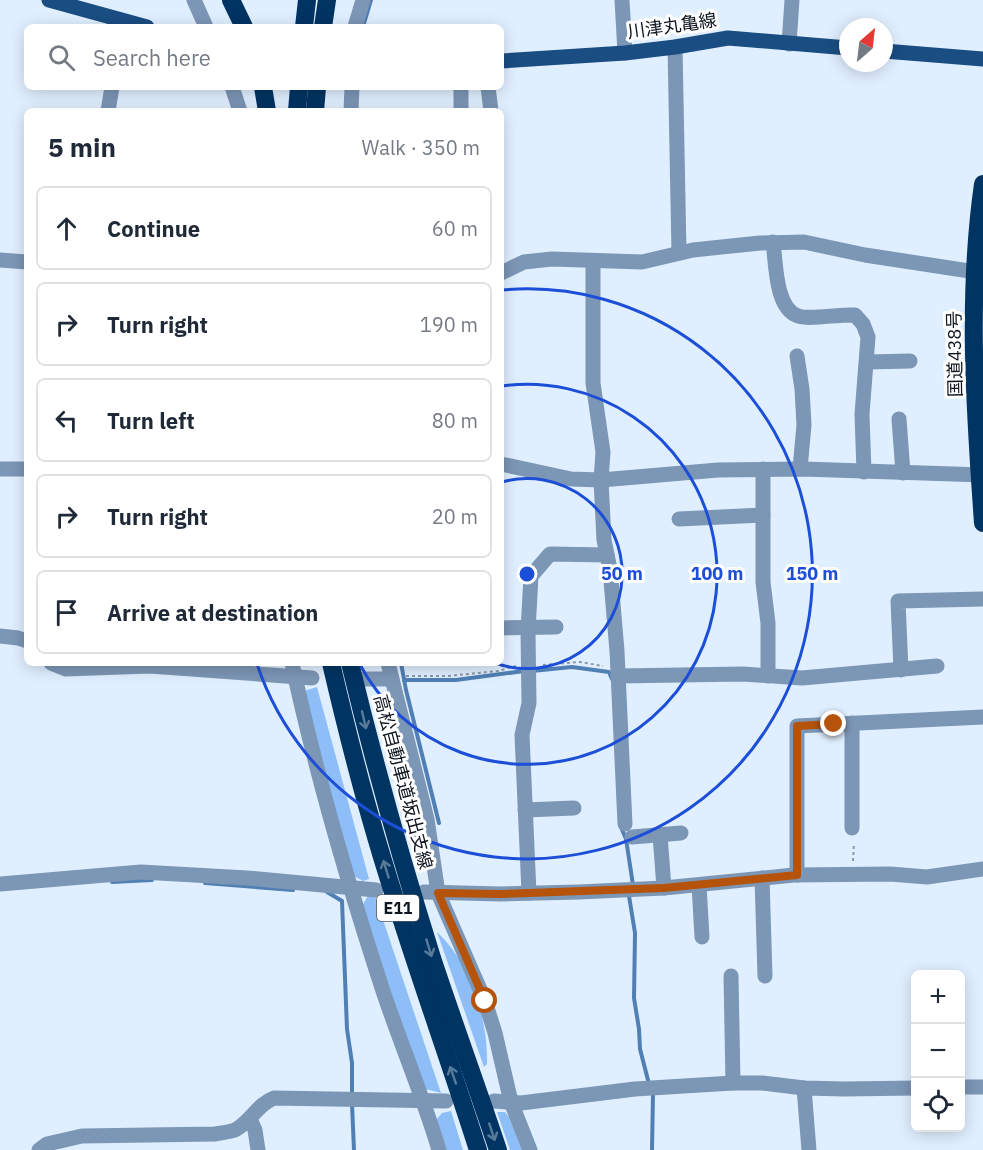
<!DOCTYPE html>
<html lang="en">
<head>
<meta charset="utf-8">
<style>
  :root { --surface:#fff; --page:#f6f6f7; --text:#1f2937; --muted:#747a83; --line:#e0e1e3 }
  body { margin:0; font-family:"IBM Plex Sans","Noto Sans JP",sans-serif; background:var(--page); color:var(--text) }
  .controls { position:absolute; right:18px; bottom:18px; display:grid; overflow:hidden; border-radius:9px; box-shadow:0 3px 15px #0003 }
  .controls button { width:54px; height:54px; display:grid; place-items:center; padding:0; border:0; border-bottom:2px solid var(--line); background:var(--surface); color:var(--text); font:30px sans-serif }
  .compass { position:absolute; left:839px; top:18px; width:54px; height:54px; border-radius:50%; background:var(--surface); box-shadow:0 3px 15px #0003; rotate:28deg }
  .stop { position:absolute; width:18px; height:18px; margin:-14px; border:4px solid #b45309; border-radius:50%; background:#fff }
  .stop.end { background:#b45309; border-color:#fff; box-shadow:0 2px 6px #0008 }
  .list { margin:0; padding:0; list-style:none }
  h2 { display:flex; justify-content:space-between; align-items:center; height:78px; margin:0; padding:0 24px; font-size:26px }
  h2 small { font-size:20px; font-weight:400; color:var(--muted) }
  .list li { display:grid; grid-template-columns:39px 1fr auto; gap:18px; align-items:center; box-sizing:border-box; height:84px; margin:0 12px 12px; padding:0 12px; border:2px solid var(--line); border-radius:9px }
  .list b { display:block; font-size:22px; white-space:nowrap }
  .list em { font-size:20px; font-style:normal; color:var(--muted) }
  .icon { flex:none; width:33px; height:33px; fill:none; stroke:currentColor; stroke-width:2; stroke-linecap:round; stroke-linejoin:round }
  .map { position:relative; flex:none; width:983px; height:1150px; overflow:hidden }
  .search { position:absolute; background:var(--surface); box-shadow:0 3px 15px #0003; left:24px; top:24px; width:480px; height:66px; display:flex; align-items:center; gap:15px; box-sizing:border-box; padding:0 21px; border-radius:9px; color:var(--muted); font-size:22px }
  .panel { position:absolute; background:var(--surface); box-shadow:0 3px 15px #0003; left:24px; top:108px; width:480px; height:558px; border-radius:9px }
  .map>svg:first-child { display:block }
  .forest { fill:#8dbef7 }
  .lines { fill:none; stroke-linecap:round; stroke-linejoin:round }
  .stream { stroke:#507fb3; stroke-width:4 }
  .path { stroke:#8b97a5; stroke-width:2; stroke-dasharray:3 3; stroke-linecap:butt }
  .minor { stroke:#7c96b5; stroke-width:15 }
  .major { stroke:#1a4d82; stroke-width:15 }
  .highway { stroke:#003463; stroke-width:18 }
  .oneway { stroke:#597b9a }
  .route { stroke:#b45309; stroke-width:8 }
  .ring { fill:none; stroke:#1d4ed8; stroke-width:3 }
  .labels { text-anchor:middle; stroke-width:6; stroke-linejoin:round; paint-order:stroke }
  .shield { fill:#fff; stroke:#565b62; stroke-width:1.5 }
  .shield-label { font-size:16px; font-weight:bold; fill:#0d151f }
  .street-label { font-size:18px; fill:#0d151f; stroke:#fff }
  .centre { fill:#1d4ed8; stroke:#fff; stroke-width:3 }
  .ring-label { font-size:18px; text-anchor:middle; font-weight:bold; fill:#1d4ed8; stroke:#fff; stroke-width:6; stroke-linejoin:round; paint-order:stroke }
</style>
</head>
<body>
<div class="map">
<svg width="983" height="1150" viewBox="0 0 983 1150">
  <rect width="100%" height="100%" fill="#e0efff"/>
  <!-- forest -->
  <g class="forest">
    <path d="M 317,687 L 369,879 L 363,881 L 352,875 L 303,695 L 307,690 Z"/>
    <path d="M 374,893 L 441,1093 L 425,1089 L 421,1082 L 362,906 L 369,894 Z"/>
    <path d="M 437,932 C 471,964 488,1018 487,1064 L 484,1067 Z"/>
    <path d="M 451,1111 L 463,1150 L 445,1150 L 436,1120 L 442,1113 Z"/>
    <path d="M 497,1112 L 505,1112 L 509,1117 L 523,1150 L 510,1150 Z"/>
  </g>
  <g class="lines">
    <!-- stream -->
    <g class="stream">
      <path d="M 363,27 L 371,0"/>
      <path d="M 401,663 L 406,690 L 439,823"/>
      <path d="M 532,671 L 572,667 L 609,672 L 612,679"/>
      <path d="M 404,680 L 456,680 L 524,671"/>
      <path d="M 621,827 L 626,839 L 633,885"/>
      <path d="M 112,882 L 152,880"/>
      <path d="M 205,883 L 293,890"/>
      <path d="M 327,892 L 342,901 L 347,1029 L 352,1063 L 352,1093"/>
      <path d="M 629,896 L 635,933 L 634,998 L 639,1029 L 640,1049 L 649,1084"/>
      <path d="M 352,1104 L 354,1150"/>
      <path d="M 652,1150 L 653,1094"/>
    </g>
    <!-- path -->
    <g class="path">
      <path d="M 543,665 L 580,662 L 603,666"/>
      <path d="M 406,676 L 448,676 L 498,671 L 516,666"/>
      <path d="M 853,861 L 854,843"/>
    </g>
    <!-- minor -->
    <g class="minor">
      <path d="M 194,0 L 206,27"/>
      <path d="M 622,0 L 625,53"/>
      <path d="M 355,27 L 363,0"/>
      <path d="M 789,44 L 792,0"/>
      <path d="M 675,47 L 679,253"/>
      <path d="M 232,87 L 240,111"/>
      <path d="M 461,87 L 461,111"/>
      <path d="M 488,87 L 491,111"/>
      <path d="M 108,111 L 112,87"/>
      <path d="M 351,111 L 352,87"/>
      <path d="M 773,242 C 776,263 775,308 798,316 C 809,320 839,314 855,315 L 863,324 L 868,337 L 862,414 L 864,472"/>
      <path d="M 0,260 L 27,262"/>
      <path d="M 593,261 L 593,383 L 603,452 L 601,480 L 604,540 L 610,569 L 617,651 L 625,824"/>
      <path d="M 501,273 L 524,262 L 552,259 L 642,262 L 693,250 L 760,243 L 804,242 L 865,255 L 983,273"/>
      <path d="M 797,356 L 802,389 L 804,425 L 800,469"/>
      <path d="M 867,362 L 910,361"/>
      <path d="M 899,419 L 903,473"/>
      <path d="M 501,464 L 571,479 L 601,480 L 718,470 L 803,469 L 983,475"/>
      <path d="M 0,469 L 27,469"/>
      <path d="M 763,469 L 763,582 L 768,623 L 768,676"/>
      <path d="M 679,519 L 763,515"/>
      <path d="M 501,628 L 556,627"/>
      <path d="M 0,636 L 18,638 L 27,641"/>
      <path d="M 51,663 L 66,669 L 150,666 L 312,678"/>
      <path d="M 292,663 C 316,774 348,884 383,991 C 401,1045 423,1096 439,1150"/>
      <path d="M 388,663 L 427,819 L 438,893 L 485,1001 L 495,1033 L 511,1102 L 530,1150"/>
      <path d="M 901,670 L 898,601 L 983,599"/>
      <path d="M 618,676 L 743,674 L 802,678 L 937,666"/>
      <path d="M 365,679 L 392,679"/>
      <path d="M 852,723 L 852,828"/>
      <path d="M 525,810 L 574,808"/>
      <path d="M 660,835 L 664,888"/>
      <path d="M 632,837 L 681,833"/>
      <path d="M 797,875 L 797,726 L 983,717"/>
      <path d="M 762,878 L 765,976"/>
      <path d="M 0,884 L 141,872 L 247,878 L 376,890"/>
      <path d="M 699,885 L 702,937"/>
      <path d="M 424,892 L 500,894 L 579,892 L 664,888 L 794,875 L 890,874 L 927,877 L 983,869"/>
      <path d="M 529,893 L 522,735 L 529,703 L 528,631 L 531,576 L 550,554 L 607,555"/>
      <path d="M 731,976 L 733,1083"/>
      <path d="M 960,1087 L 983,1087"/>
      <path d="M 804,1088 L 809,1150"/>
      <path d="M 494,1101 L 521,1103 L 635,1089 L 733,1083 L 762,1083 L 804,1088 L 844,1089 L 916,1088"/>
      <path d="M 250,1119 L 255,1130 L 258,1150"/>
      <path d="M 39,1150 L 47,1144 L 82,1136 L 215,1134 C 221,1133 229,1132 235,1130 C 250,1122 258,1104 274,1098 L 446,1101"/>
    </g>
    <!-- major -->
    <g class="major">
      <path d="M 49,0 L 147,27"/>
      <path d="M 884,51 L 983,59"/>
      <path d="M 501,61 L 625,53 L 675,47 L 728,38 L 848,48"/>
    </g>
    <!-- highway -->
    <g class="highway">
      <path d="M 231,0 L 244,27"/>
      <path d="M 304,27 L 307,0"/>
      <path d="M 323,27 L 327,0"/>
      <path d="M 263,87 L 267,111"/>
      <path d="M 297,111 L 299,87"/>
      <path d="M 315,111 L 317,87"/>
      <path d="M 983,184 C 967,296 975,411 983,523"/>
      <path d="M 331,663 C 344,719 358,775 374,830 C 405,938 444,1043 478,1150"/>
      <path d="M 350,663 C 374,763 402,862 433,961 C 454,1024 477,1087 498,1150"/>
    </g>
  </g>
  <!-- one-way arrows -->
  <defs><path id="oneway-shaft" d="M-6 0H5M1.5-3L5.5 0L1.5 3" fill="none" stroke-width="1.6" stroke-linecap="round" stroke-linejoin="round" transform="scale(1.5)"/></defs>
  <g class="oneway">
    <use href="#oneway-shaft" transform="translate(364 720) rotate(77)"/>
    <use href="#oneway-shaft" transform="translate(386 869) rotate(-107)"/>
    <use href="#oneway-shaft" transform="translate(429 948) rotate(73)"/>
    <use href="#oneway-shaft" transform="translate(453 1075) rotate(-109)"/>
    <use href="#oneway-shaft" transform="translate(492 1132) rotate(72)"/>
  </g>
  <g class="lines">
    <!-- route -->
    <path class="route" d="M 485,1001 L 438,893 L 500,894 L 664,888 L 797,875 L 797,726 L 834,724"/>
  </g>
  <!-- distance rings -->
  <g class="ring">
    <path d="M502 482A95 95 0 1 1 495 663"/>
    <path d="M502 386A190 190 0 1 1 359 663"/>
    <path d="M502 290A285 285 0 1 1 257 664"/>
  </g>
  <g class="labels">
    <!-- shield labels -->
    <rect class="shield" x="377" y="895" width="42" height="26" rx="4.5"/>
    <g class="shield-label">
      <text x="398" y="914">E11</text>
    </g>
    <!-- street labels -->
    <g class="street-label">
      <text transform="translate(672 26) rotate(-8)" y="6">川津丸亀線</text>
      <text transform="translate(955 354) rotate(-91)" y="6">国道438号</text>
      <text transform="translate(403 782) rotate(75)" y="6">高松自動車道坂出支線</text>
    </g>
  </g>
  <circle cx="527" cy="574" r="9" class="centre"/>
  <g class="ring-label">
    <text x="622" y="580">50 m</text>
    <text x="717" y="580">100 m</text>
    <text x="812" y="580">150 m</text>
  </g>
</svg>
<div class="controls">
<button>+</button>
<button>−</button>
<button><svg class="icon" aria-label="locate" viewBox="0 0 24 24"><circle cx="12" cy="12" r="6"/><path d="M12 2v4M12 18v4M2 12h4M18 12h4"/></svg></button>
</div>
<svg class="compass" viewBox="-18 -18 36 36"><path d="M0-13l5 13h-10z" fill="#e53935"/><path d="M0 13l5-13h-10z" fill="#747a83"/></svg>
<div class="stop" style="left:485px;top:1001px"></div>
<div class="stop end" style="left:834px;top:724px"></div>
<div class="search"><svg class="icon" aria-label="search" viewBox="0 0 24 24"><circle cx="10" cy="10" r="6"/><path d="M15 15l6 6"/></svg>Search here</div>
<section class="panel">
<h2>5 min<small>Walk · 350 m</small></h2>
<ul class="list">
<li><svg class="icon" aria-label="ahead" viewBox="0 0 24 24"><path d="M12 20V5M6 11l6-6 6 6"/></svg><div><b>Continue</b></div><em>60 m</em></li>
<li><svg class="icon" aria-label="right" viewBox="0 0 24 24"><path d="M7 20v-9h11M14 6l5 5-5 5"/></svg><div><b>Turn right</b></div><em>190 m</em></li>
<li><svg class="icon" aria-label="left" viewBox="0 0 24 24"><path d="M17 20v-9H6M10 6l-5 5 5 5"/></svg><div><b>Turn left</b></div><em>80 m</em></li>
<li><svg class="icon" aria-label="right" viewBox="0 0 24 24"><path d="M7 20v-9h11M14 6l5 5-5 5"/></svg><div><b>Turn right</b></div><em>20 m</em></li>
<li><svg class="icon" aria-label="arrive" viewBox="0 0 24 24"><path d="M6 21V4h12l-3 4 3 4H6"/></svg><div><b>Arrive at destination</b></div></li>
</ul>
</section>
</div>
</body>
</html>
